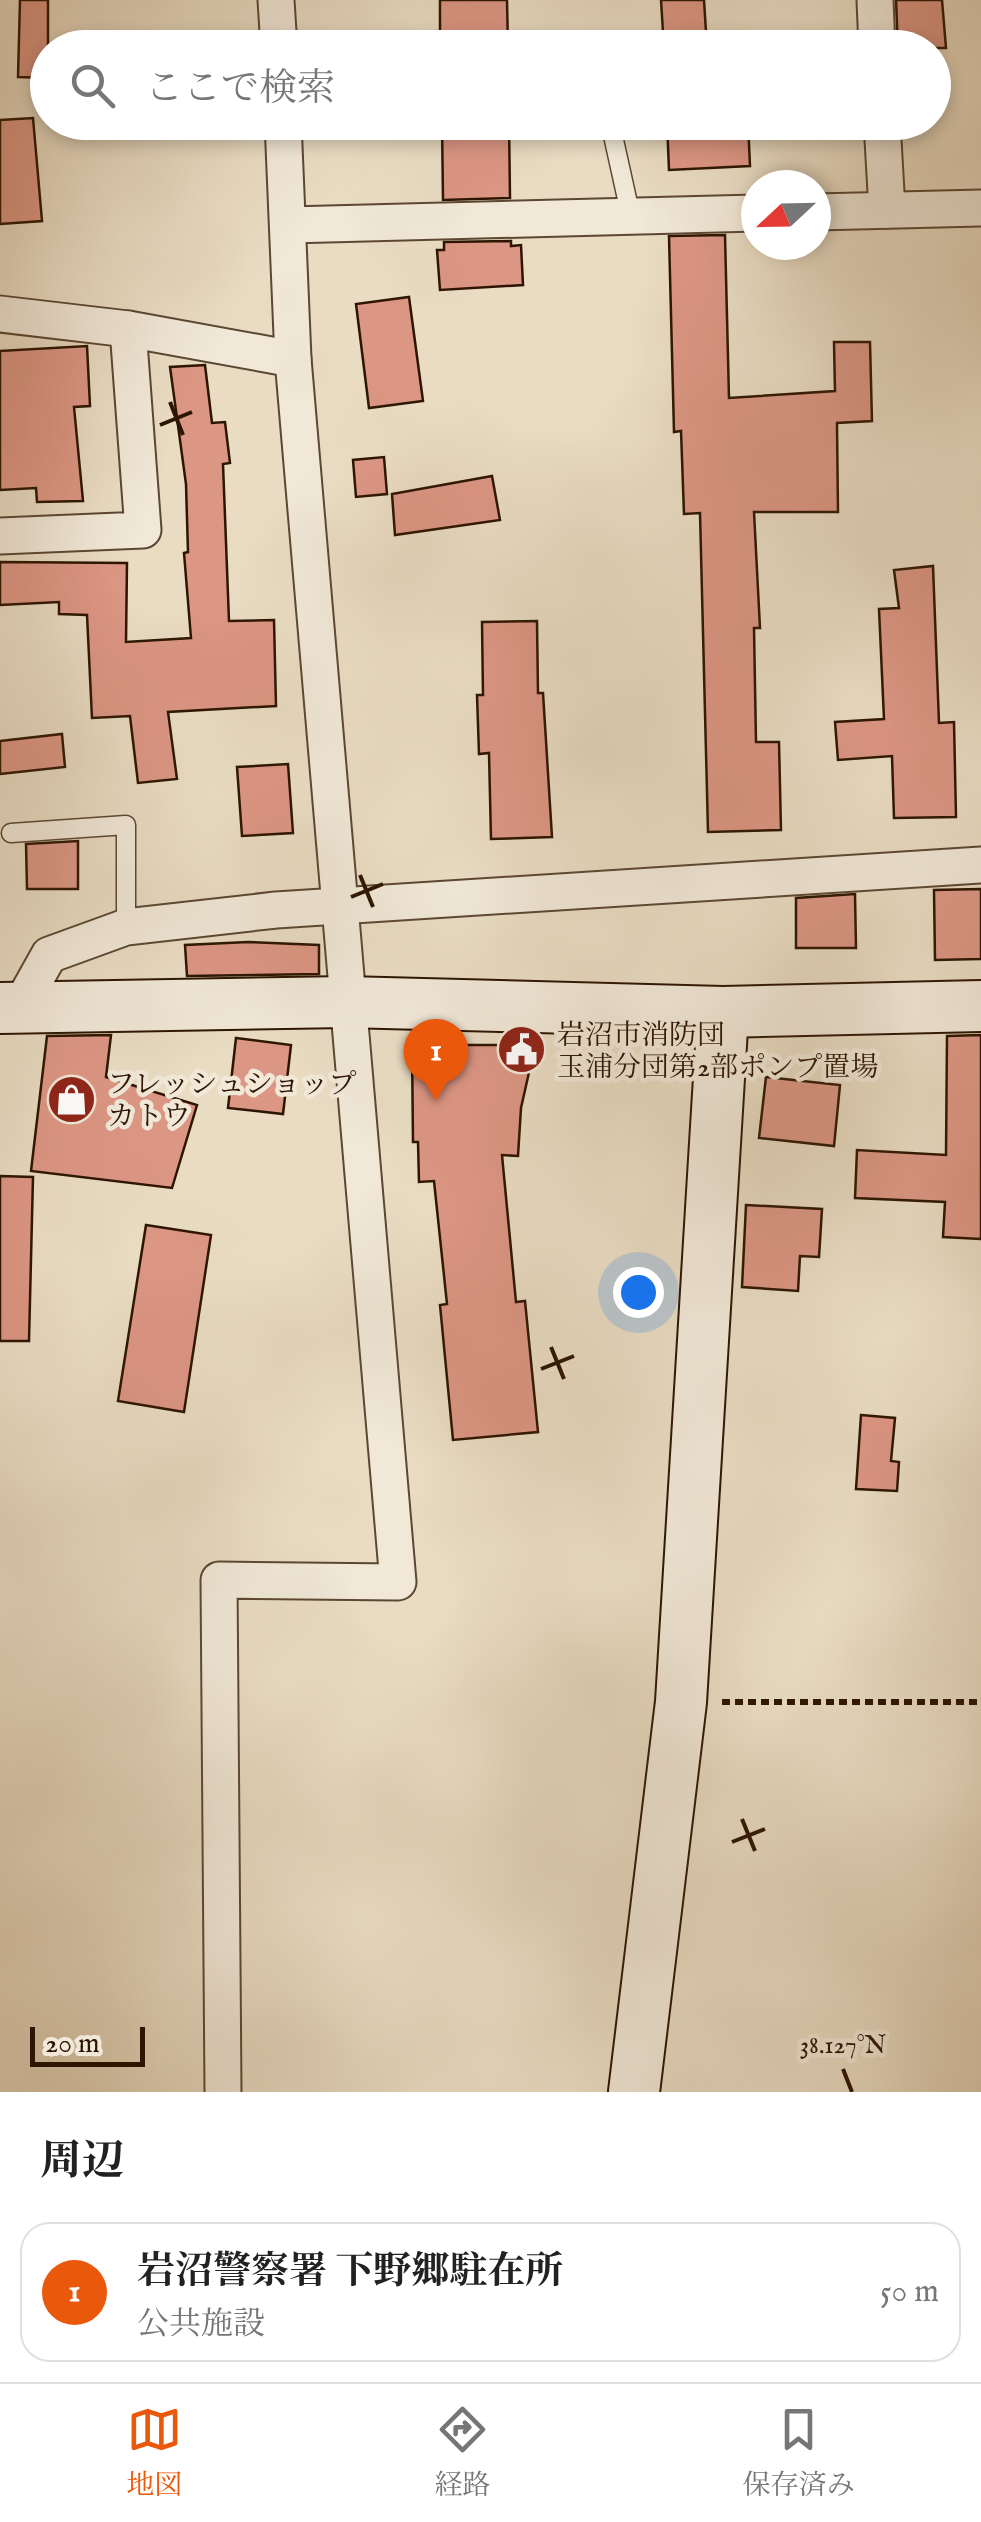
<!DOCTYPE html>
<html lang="ja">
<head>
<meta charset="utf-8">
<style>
  :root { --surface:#fff; --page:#f2f2f2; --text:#222; --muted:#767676; --line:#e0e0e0; --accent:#ea580c }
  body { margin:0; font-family:"IM FELL English","Noto Serif JP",serif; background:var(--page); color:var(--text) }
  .compass { position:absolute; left:741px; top:170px; width:90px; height:90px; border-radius:50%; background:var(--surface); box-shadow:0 5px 15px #0003; rotate:248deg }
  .scale { position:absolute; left:30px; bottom:25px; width:115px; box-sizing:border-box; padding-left:10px; border:5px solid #2d1502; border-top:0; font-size:28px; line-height:35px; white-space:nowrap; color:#2d1502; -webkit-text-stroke:8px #f1e8d8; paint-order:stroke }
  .you { position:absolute; left:638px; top:1292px; width:35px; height:35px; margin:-25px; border:8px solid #fff; border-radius:50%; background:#1a73e8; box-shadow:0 0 0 15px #1a73e833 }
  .badge { display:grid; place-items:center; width:65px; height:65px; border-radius:50%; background:var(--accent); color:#fff; font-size:32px; font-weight:700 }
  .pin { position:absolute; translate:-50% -82px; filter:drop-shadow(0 2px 5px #0008) }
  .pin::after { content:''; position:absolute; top:52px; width:35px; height:30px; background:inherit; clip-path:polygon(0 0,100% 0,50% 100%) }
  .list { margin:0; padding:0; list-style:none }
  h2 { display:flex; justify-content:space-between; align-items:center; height:130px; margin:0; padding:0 40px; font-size:42px }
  h2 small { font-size:32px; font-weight:400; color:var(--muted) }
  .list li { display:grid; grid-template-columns:65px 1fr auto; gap:30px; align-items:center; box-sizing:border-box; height:140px; margin:0 20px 20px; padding:0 20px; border:2px solid var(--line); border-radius:30px }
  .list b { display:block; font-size:38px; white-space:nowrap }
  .list p { margin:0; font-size:32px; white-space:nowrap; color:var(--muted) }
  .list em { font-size:32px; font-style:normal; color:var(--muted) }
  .icon { flex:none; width:55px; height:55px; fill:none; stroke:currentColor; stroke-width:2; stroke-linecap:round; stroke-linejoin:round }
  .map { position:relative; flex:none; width:981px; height:2092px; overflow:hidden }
  .search { position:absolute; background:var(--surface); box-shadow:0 5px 15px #0003; left:30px; right:30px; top:30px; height:110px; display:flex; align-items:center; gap:25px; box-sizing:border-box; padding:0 35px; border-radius:55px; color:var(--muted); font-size:38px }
  .sheet { height:290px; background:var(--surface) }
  nav { display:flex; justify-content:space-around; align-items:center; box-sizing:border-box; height:140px; border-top:2px solid var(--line); background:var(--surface); font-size:28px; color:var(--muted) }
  nav a { display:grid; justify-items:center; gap:5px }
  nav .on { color:var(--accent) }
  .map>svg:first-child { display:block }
  .building { fill:#dc9684; stroke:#2d1502; stroke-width:2.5 }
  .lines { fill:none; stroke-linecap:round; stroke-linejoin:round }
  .lane-casing { stroke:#5c4732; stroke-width:21 }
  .street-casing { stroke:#5c4732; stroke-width:39 }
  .secondary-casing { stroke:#2d1502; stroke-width:54 }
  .path { stroke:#2d1502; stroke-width:6; stroke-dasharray:8 5; stroke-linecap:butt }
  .lane { stroke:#f1e8d8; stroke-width:18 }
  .street { stroke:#f1e8d8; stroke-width:35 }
  .secondary { stroke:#f1e8d8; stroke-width:50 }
  .ticks { fill:none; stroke:#2d1502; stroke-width:4 }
  .labels { text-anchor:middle; stroke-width:9; stroke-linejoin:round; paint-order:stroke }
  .poi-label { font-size:28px; fill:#2d1502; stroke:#f1e8d8; text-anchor:start }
  .ticks-label { font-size:25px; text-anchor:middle; fill:#2d1502; stroke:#f1e8d8; stroke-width:9; stroke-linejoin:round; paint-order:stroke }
</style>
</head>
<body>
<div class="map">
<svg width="981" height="2092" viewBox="0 0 981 2092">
  <rect width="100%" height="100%" fill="#e9dcc3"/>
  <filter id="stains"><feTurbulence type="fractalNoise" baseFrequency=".002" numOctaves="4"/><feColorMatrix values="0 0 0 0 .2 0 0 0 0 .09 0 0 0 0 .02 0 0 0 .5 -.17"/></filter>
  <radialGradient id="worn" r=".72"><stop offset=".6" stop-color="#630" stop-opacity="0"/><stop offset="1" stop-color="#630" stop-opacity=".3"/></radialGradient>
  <!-- building -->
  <g class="building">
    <path d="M 20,0 L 48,0 L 48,78 L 18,77 Z"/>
    <path d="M 440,0 L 507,0 L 508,48 L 440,48 Z"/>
    <path d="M 661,0 L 704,0 L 707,48 L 664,48 Z"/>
    <path d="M 896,0 L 942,0 L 946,48 L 898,48 Z"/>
    <path d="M 33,118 L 42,221 L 0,224 L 0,120 Z"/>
    <path d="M 442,122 L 509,122 L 510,198 L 443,200 Z"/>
    <path d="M 667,122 L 748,122 L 750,166 L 669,170 Z"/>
    <path d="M 725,235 L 729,398 L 835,391 L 834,342 L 870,342 L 872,421 L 837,423 L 838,512 L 754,512 L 760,628 L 754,628 L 756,742 L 779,742 L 781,830 L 708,832 L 700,513 L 684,514 L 681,431 L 674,432 L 669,236 Z"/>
    <path d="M 511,241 L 511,246 L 521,245 L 523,285 L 440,290 L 437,250 L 444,250 L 444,242 Z"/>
    <path d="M 409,297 L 423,401 L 369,408 L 356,304 Z"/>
    <path d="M 87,346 L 90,406 L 74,407 L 83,501 L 37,502 L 36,488 L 0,490 L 0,351 Z"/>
    <path d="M 205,365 L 212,423 L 225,422 L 230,463 L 223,464 L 229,621 L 274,620 L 276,706 L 168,712 L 177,779 L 138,783 L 130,716 L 92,718 L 87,615 L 59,614 L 59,602 L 0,605 L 0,562 L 127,563 L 126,642 L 191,638 L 184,553 L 188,552 L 186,484 L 170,367 Z"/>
    <path d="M 384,457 L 387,494 L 356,497 L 353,460 Z"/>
    <path d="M 492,476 L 500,520 L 395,535 L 392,494 Z"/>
    <path d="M 933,566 L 939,723 L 954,722 L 956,817 L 894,818 L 892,756 L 838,760 L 835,722 L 884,719 L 879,609 L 899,608 L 894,570 Z"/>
    <path d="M 537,621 L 538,693 L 543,693 L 552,837 L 491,839 L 489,753 L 479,754 L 477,695 L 483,695 L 482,622 Z"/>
    <path d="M 62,734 L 65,767 L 0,774 L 0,741 Z"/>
    <path d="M 288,764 L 293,833 L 242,836 L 237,767 Z"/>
    <path d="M 78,841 L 78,889 L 27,889 L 26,844 Z"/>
    <path d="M 981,889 L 981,959 L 935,960 L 934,890 Z"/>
    <path d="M 855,894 L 856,948 L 796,948 L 796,898 Z"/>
    <path d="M 248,942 L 319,945 L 319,974 L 187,976 L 185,945 Z"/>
    <path d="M 111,1035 L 106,1077 L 197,1105 L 172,1188 L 31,1171 L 47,1036 Z"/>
    <path d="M 506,1035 L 537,1037 L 521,1108 L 518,1156 L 502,1155 L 516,1302 L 525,1301 L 538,1432 L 453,1440 L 440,1305 L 447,1304 L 434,1181 L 419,1182 L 418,1142 L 413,1142 L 412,1045 L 504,1045 Z"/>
    <path d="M 981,1035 L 981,1239 L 943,1237 L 945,1202 L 855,1198 L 857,1150 L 946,1155 L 947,1036 Z"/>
    <path d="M 236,1038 L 291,1045 L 283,1114 L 228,1108 Z"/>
    <path d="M 766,1077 L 840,1085 L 834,1146 L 759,1138 Z"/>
    <path d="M 0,1176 L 33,1177 L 29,1341 L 0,1341 Z"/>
    <path d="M 746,1205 L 822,1209 L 819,1257 L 800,1256 L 798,1291 L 742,1287 Z"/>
    <path d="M 146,1225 L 211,1235 L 184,1412 L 118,1401 Z"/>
    <path d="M 861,1415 L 895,1418 L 891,1461 L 899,1462 L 897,1491 L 856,1489 Z"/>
  </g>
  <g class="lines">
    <defs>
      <g id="lane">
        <path d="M 610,122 L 631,217"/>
        <path d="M 11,833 L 126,825 L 126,927"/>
      </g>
      <g id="street">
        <path d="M 276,0 L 279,48"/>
        <path d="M 875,0 L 877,48"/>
        <path d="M 882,122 L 887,210"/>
        <path d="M 816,212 L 981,208"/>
        <path d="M 289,225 L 756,213"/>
        <path d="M 0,314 L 128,329 L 293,359"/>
        <path d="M 0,536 L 143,530 L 128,329"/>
        <path d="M 20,1007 L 49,955 L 126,927 L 276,910 L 981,865"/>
        <path d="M 223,2092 L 219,1580 L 398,1582 L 293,359 L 283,122"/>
      </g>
      <g id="secondary">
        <path d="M 0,1008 L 346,1002 L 723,1012 L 981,1006"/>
        <path d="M 634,2092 L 681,1702 L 723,1012"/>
      </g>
    </defs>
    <!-- lane casing -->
    <use href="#lane" class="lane-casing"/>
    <!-- street casing -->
    <use href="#street" class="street-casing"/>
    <!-- secondary casing -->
    <use href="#secondary" class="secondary-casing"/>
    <!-- path -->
    <path class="path" d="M 722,1702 L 981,1702"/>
    <!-- lane -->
    <use href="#lane" class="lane"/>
    <!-- street -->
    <use href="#street" class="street"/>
    <!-- secondary -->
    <use href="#secondary" class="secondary"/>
  </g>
  <!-- ticks -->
  <path class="ticks" d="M 170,402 L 183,435M 160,425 L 192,412M 360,875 L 373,907M 351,897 L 383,884M 551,1347 L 564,1379M 541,1369 L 574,1356M 742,1819 L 755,1851M 732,1842 L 765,1829M 843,2069 L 852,2092"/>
  <!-- icons -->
  <defs>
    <symbol id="civic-disc" viewBox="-11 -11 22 22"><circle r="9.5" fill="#8f2418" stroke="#f1e8d8"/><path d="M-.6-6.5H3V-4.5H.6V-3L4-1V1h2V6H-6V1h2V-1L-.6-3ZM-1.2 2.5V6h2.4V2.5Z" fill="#fff"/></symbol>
    <symbol id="shop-disc" viewBox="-11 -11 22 22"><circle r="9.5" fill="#8f2418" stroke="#f1e8d8"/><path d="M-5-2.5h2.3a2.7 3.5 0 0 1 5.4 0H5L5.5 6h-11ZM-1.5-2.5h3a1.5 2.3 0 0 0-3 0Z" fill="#fff"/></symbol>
  </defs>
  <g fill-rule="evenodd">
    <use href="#civic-disc" x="494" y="1022" width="55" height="55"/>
    <use href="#shop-disc" x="44" y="1072" width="55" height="55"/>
  </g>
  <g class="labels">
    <!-- poi labels -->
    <g class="poi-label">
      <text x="557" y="1044">岩沼市消防団<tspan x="557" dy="32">玉浦分団第2部ポンプ置場</tspan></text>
      <text x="107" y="1093">フレッシュショップ<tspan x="107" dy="32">カトウ</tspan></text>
    </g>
  </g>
  <g class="ticks-label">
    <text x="843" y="2053">38.127°N</text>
  </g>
  <rect width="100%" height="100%" filter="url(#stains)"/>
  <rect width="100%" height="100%" fill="url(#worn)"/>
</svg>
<svg class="compass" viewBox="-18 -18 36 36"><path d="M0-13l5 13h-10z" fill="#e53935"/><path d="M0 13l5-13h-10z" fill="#767676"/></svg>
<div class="scale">20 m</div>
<div class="you"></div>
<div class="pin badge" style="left:436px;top:1101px">1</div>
<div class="search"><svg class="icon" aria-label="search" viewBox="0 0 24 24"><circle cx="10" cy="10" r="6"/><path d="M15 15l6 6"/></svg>ここで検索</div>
</div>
<section class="sheet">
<h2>周辺<small></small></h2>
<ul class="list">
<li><span class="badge">1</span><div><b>岩沼警察署 下野郷駐在所</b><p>公共施設</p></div><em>50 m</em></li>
</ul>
</section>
<nav>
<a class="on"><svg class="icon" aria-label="map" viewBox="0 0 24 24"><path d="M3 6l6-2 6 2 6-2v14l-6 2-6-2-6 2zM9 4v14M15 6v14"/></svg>地図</a>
<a><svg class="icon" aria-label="directions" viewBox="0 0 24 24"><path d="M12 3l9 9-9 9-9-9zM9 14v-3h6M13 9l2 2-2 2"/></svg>経路</a>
<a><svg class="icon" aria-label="saved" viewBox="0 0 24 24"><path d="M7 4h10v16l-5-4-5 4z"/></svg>保存済み</a>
</nav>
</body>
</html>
